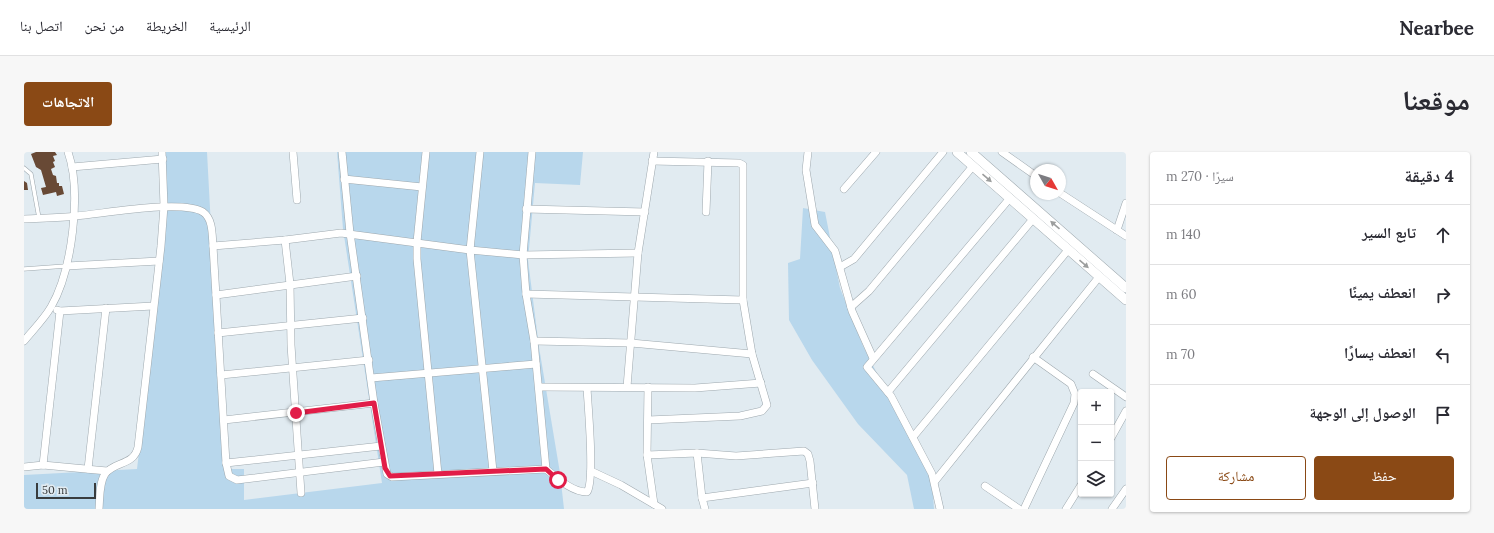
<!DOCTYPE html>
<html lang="ar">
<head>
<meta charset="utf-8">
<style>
  :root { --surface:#fff; --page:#f7f7f7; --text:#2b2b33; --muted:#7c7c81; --line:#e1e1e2; --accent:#8a4915 }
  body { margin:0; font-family:Lora,"Noto Naskh Arabic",serif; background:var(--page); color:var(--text); direction:rtl }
  .controls { position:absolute; right:12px; bottom:12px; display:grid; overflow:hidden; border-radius:4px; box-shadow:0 1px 3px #0004 }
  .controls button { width:36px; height:36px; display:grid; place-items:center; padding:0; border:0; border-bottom:1px solid var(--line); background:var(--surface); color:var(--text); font:20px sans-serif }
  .compass { position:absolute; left:1006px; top:12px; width:36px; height:36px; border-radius:50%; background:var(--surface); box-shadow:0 1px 3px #0004; rotate:129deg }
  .scale { position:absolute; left:12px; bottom:10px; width:60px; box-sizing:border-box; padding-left:4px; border:2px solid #383c3e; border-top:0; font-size:11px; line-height:14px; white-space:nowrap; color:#383c3e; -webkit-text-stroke:3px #e1ebf1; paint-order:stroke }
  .stop { position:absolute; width:12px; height:12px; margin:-9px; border:3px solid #e11d48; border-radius:50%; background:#fff }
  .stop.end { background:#e11d48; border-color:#fff; box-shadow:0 1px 4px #0008 }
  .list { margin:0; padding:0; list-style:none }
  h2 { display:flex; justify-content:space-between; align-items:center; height:52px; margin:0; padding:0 16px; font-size:17px }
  h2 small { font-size:13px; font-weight:400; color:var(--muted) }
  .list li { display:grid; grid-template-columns:26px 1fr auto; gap:12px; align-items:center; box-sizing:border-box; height:60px; padding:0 16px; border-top:1px solid var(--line) }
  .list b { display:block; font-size:15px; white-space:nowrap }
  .list em { font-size:13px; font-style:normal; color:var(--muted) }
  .actions { display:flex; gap:8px; padding:12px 16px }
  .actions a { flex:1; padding:9px 0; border:1px solid var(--accent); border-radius:4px; text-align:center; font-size:14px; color:var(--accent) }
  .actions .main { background:var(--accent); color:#fff }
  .icon { flex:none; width:22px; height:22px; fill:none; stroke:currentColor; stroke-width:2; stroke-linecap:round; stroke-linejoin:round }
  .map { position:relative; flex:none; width:1102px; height:357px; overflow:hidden; direction:ltr; border-radius:4px }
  header { display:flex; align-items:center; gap:24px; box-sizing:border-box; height:56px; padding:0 20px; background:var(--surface); border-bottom:1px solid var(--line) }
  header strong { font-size:19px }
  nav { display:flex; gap:22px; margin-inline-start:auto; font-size:14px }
  .intro { display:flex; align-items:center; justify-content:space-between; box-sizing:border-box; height:96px; padding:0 24px }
  h1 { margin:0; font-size:28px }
  .button { padding:10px 18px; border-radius:4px; background:var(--accent); color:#fff; font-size:14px; font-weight:700 }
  main { display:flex; gap:24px; padding:0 24px }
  aside { flex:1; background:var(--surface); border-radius:4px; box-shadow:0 1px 3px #0004 }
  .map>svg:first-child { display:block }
  .green { fill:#b8d7ec }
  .building { fill:#684935 }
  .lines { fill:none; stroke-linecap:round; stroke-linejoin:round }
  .service-casing { stroke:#9ea8ae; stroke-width:4.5 }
  .minor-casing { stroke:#9ea8ae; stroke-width:8 }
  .tertiary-casing { stroke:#9ea8ae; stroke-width:10 }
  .service { stroke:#fff; stroke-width:3.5 }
  .minor { stroke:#fff; stroke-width:7 }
  .tertiary { stroke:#fff; stroke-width:9 }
  .oneway { fill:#9c9e9e }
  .route { stroke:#e11d48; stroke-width:5 }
</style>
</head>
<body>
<header>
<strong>Nearbee</strong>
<nav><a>الرئيسية</a><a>الخريطة</a><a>من نحن</a><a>اتصل بنا</a></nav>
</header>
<div class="intro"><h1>موقعنا</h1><a class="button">الاتجاهات</a></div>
<main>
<aside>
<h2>4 دقيقة<small>سيرًا · 270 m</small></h2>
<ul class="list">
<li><svg class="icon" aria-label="ahead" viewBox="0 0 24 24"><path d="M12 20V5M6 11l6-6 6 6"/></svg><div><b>تابع السير</b></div><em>140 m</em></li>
<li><svg class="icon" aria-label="right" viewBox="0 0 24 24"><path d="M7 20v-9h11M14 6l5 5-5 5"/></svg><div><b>انعطف يمينًا</b></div><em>60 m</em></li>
<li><svg class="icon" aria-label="left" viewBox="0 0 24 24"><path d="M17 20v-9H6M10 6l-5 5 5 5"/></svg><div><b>انعطف يسارًا</b></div><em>70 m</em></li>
<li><svg class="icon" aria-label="arrive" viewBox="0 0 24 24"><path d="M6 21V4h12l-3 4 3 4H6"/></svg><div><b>الوصول إلى الوجهة</b></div></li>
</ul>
<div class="actions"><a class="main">حفظ</a><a>مشاركة</a></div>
</aside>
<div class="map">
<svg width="1102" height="357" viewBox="0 0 1102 357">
  <rect width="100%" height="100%" fill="#e1ebf1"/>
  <!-- green -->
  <g class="green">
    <path d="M 141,0 L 183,0 L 200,317 L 220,317 L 220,348 L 358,331 L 319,77 L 313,0 L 559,0 L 556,33 L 511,31 L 504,108 L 515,195 L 536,321 L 540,357 L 0,357 L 0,323 L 113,317 L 143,60 Z"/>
    <path d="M 779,56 L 801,60 L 816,136 L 839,194 L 908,329 L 910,357 L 890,357 L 883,323 L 834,272 L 788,208 L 765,168 L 764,111 L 776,107 Z"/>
  </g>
  <!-- building -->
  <g class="building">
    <path d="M 12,0 L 31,0 L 33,3 L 29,4 L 31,9 L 29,10 L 31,15 L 27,17 L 29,23 L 32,24 L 33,31 L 35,31 L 35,34 L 38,34 L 40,42 L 33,44 L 32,40 L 19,43 L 17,36 L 22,35 L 17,18 L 12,15 L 7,2 Z"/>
    <path d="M 0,29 L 3,31 L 4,38 L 0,38 Z"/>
  </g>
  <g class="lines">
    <defs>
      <g id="service">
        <path d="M 0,16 L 7,22 L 15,66"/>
        <path d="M 0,117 L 42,114"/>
      </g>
      <g id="minor">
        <path d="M 269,0 L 273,48"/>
        <path d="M 318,0 L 326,81 L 350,251 L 363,322 L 368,325 L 522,317 C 533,326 548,340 563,340 C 571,329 564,254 563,236"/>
        <path d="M 402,0 L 393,90 L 393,107 L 414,322"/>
        <path d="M 456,0 L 446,98 L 469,319"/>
        <path d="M 508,0 L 499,103 L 502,142 L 510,189 L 522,317"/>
        <path d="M 784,0 L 782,18 L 791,73 L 811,99 L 828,159 L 849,206"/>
        <path d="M 978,0 L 1012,24"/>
        <path d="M 48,15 L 139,7"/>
        <path d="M 320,27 L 398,35"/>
        <path d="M 820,37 L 852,0"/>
        <path d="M 1036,41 L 1102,84"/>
        <path d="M 502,57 L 621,60"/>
        <path d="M 682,60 L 684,9"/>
        <path d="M 0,67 C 17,66 35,66 52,64 C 78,62 158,47 179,60 C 189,67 188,82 189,94 L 202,311 L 205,324 L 213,328 L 360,310"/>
        <path d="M 1093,78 L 1102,51"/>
        <path d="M 261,88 L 266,132 L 267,193 L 277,341"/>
        <path d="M 189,94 L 261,88 L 317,81 L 446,98 L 499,103 L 614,101"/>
        <path d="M 43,114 L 135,109"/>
        <path d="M 816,115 L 830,107 L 919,0"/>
        <path d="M 502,142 L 719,148"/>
        <path d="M 192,143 L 333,124"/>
        <path d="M 827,155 L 845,139 L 949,14"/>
        <path d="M 33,158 L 36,159 L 129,154"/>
        <path d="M 194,181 L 339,166"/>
        <path d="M 0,189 C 9,178 20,167 27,155 C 48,119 58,40 44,0"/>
        <path d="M 510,189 L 607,191 L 728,202"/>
        <path d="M 1069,222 L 1102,245"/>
        <path d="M 197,223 L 345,208"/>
        <path d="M 347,226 L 512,212"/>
        <path d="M 515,235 L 671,236 L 737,231"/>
        <path d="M 603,235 L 614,101 L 630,0"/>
        <path d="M 624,235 L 623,303 L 630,352"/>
        <path d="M 864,240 L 1009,67"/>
        <path d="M 200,268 L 350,251"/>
        <path d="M 624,268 L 716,264 L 738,259 L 743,253 L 728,202 L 719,148 L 719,13 L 715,11 L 628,9"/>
        <path d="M 889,285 L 1044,98"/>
        <path d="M 1087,286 L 1102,259"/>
        <path d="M 673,301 L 678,346 L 681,357"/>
        <path d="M 623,303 L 673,301 L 712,304 L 780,299 L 784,302 L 786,309 L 791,357"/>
        <path d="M 202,311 L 357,294"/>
        <path d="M 19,313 L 36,159"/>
        <path d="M 0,315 L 19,313 L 83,319"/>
        <path d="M 64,317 L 82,156"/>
        <path d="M 567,319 L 597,333 L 638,357"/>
        <path d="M 911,329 L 1075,125"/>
        <path d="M 961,334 L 995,357"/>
        <path d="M 678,346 L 789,331"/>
        <path d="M 75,357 C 76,346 75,331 81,322 C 90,309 110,314 114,295 L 137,94 L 140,54 L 138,0"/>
        <path d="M 916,357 L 908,322 L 867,244 L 843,215 L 986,46"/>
        <path d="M 1000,357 L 1050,251 L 1051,242 L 1047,232 L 1009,205"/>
        <path d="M 1042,357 L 1057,333"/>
        <path d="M 1088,357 L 1102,337"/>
      </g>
      <g id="tertiary">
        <path d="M 933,0 L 1102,148"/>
        <path d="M 947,0 L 1102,136"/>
      </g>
    </defs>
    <!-- service casing -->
    <use href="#service" class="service-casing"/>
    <!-- minor casing -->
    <use href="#minor" class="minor-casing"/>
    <!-- tertiary casing -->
    <use href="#tertiary" class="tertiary-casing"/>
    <!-- service -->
    <use href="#service" class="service"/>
    <!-- minor -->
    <use href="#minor" class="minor"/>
    <!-- tertiary -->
    <use href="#tertiary" class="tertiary"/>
  </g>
  <!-- one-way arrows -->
  <defs><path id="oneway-solid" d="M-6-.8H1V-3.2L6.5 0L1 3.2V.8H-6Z"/></defs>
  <g class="oneway">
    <use href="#oneway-solid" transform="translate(963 26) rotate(41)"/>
    <use href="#oneway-solid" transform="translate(1031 73) rotate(-139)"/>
    <use href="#oneway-solid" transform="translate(1060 112) rotate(41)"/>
  </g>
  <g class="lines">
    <!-- route -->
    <path class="route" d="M 272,261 L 350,251 L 361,316 L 366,324 L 522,317 L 534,328"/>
  </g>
</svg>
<div class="controls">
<button>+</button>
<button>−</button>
<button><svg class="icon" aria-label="layers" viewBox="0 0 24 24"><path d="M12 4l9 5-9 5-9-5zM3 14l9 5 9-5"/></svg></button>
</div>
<svg class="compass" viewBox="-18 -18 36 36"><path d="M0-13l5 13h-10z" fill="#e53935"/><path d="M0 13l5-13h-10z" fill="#7c7c81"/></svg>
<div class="scale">50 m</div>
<div class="stop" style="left:534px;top:328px"></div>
<div class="stop end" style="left:272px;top:261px"></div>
</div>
</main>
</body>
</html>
